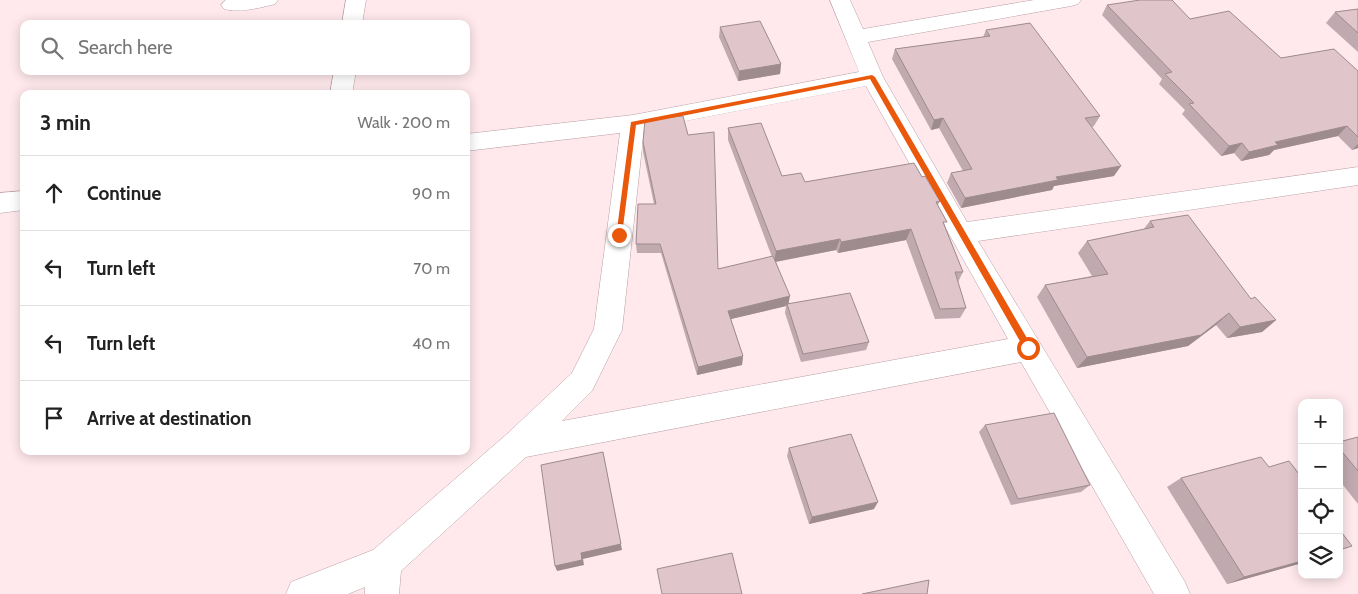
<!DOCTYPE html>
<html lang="en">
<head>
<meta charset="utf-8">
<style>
  :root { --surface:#fff; --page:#f2f2f2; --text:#222; --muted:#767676; --line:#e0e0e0 }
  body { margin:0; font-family:Cabin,sans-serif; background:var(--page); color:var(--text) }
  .controls { position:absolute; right:15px; bottom:15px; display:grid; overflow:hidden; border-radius:10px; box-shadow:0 2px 12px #0003 }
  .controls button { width:45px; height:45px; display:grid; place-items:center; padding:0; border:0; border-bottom:1px solid var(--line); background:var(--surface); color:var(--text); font:25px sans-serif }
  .stop { position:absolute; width:15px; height:15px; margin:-11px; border:4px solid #ea580c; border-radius:50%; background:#fff }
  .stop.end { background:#ea580c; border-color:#fff; box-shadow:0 1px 5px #0008 }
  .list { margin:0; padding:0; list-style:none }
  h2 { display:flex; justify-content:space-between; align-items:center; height:65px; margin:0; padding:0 20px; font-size:21px }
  h2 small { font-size:16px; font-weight:400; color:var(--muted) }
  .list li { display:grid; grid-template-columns:32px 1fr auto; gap:15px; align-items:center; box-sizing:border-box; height:75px; padding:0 20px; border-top:1px solid var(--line) }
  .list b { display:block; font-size:19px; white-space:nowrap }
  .list em { font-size:16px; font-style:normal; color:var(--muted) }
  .icon { flex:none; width:28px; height:28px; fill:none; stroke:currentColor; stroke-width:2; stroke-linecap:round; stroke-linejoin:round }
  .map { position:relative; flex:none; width:1358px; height:594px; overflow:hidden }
  .search { position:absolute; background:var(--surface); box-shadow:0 2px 12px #0003; left:20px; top:20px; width:450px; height:55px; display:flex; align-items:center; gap:12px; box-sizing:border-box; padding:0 18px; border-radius:10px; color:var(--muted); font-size:19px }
  .panel { position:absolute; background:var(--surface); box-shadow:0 2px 12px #0003; left:20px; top:90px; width:450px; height:365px; border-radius:10px }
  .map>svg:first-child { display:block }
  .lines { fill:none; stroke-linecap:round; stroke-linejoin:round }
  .minor-casing { stroke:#b89fa4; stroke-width:1 }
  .minor { fill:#fff; fill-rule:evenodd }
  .wall { fill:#c1aaaf }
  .shaded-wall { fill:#9d8b8e }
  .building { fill:#e0c6cb; stroke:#9d8b8e }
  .route { fill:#ea580c }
</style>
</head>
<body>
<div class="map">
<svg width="1358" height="594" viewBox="0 0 1358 594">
  <rect width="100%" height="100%" fill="#ffe9ed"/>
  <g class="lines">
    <defs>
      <g id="minor">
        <path d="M 226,0 L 278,0 L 275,4 C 260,8 239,13 224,9 L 221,5 Z"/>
        <path d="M 346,0 L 366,0 L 362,24 L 342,24 Z"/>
        <path d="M 830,0 L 850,0 L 863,29 L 1034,0 L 1081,0 L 1078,4 L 1071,6 L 868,42 L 883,77 L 967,222 L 1358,167 L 1358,185 L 978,241 L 1185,582 L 1190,594 L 1154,594 L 1021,362 L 526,457 L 401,571 L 399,594 L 365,594 L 365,587 L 348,594 L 286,594 L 291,582 L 373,550 L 507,434 L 572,373 L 594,329 L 620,133 L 466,151 L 466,134 L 633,115 L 859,72 ZM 866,86 L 1008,339 L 562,421 L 592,391 L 622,330 L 644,129 Z"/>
        <path d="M 334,71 L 356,71 L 352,94 L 330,94 Z"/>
        <path d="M 24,191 L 24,210 L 0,213 L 0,193 Z"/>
      </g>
    </defs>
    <!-- minor casing -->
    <use href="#minor" class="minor-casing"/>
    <!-- minor -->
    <use href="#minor" class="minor"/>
  </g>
  <!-- wall -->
  <g class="wall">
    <path d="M 1107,5 L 1190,19 L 1281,58 L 1358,71 L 1358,148 L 1352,150 L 1338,136 L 1274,150 L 1269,155 L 1241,161 L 1234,153 L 1221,156 L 1182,114 L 1185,110 L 1159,84 L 1162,79 L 1102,15 Z"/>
    <path d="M 1358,9 L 1358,52 L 1326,23 L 1335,12 Z"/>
    <path d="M 720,27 L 781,64 L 780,74 L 738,81 L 719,37 Z"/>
    <path d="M 986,30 L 1100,116 L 1094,126 L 1092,127 L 1114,176 L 1054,186 L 1052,190 L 961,208 L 947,183 L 951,173 L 963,171 L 939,128 L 931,130 L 892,59 L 895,49 L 983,37 Z"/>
    <path d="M 728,128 L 782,176 L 805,182 L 922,177 L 940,201 L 938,205 L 945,226 L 963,272 L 958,282 L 966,308 L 960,318 L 935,319 L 906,240 L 838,253 L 836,250 L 776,262 L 789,303 L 869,342 L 866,350 L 801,362 L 785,313 L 786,306 L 731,319 L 743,356 L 742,365 L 697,375 L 661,253 L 637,253 L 636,244 L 654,204 L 643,152 L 643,142 L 718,269 L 772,257 L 728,140 Z"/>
    <path d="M 1150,221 L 1251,299 L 1276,320 L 1262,332 L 1227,338 L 1216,325 L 1188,346 L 1077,368 L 1037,297 L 1045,285 L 1092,276 L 1078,253 L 1087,241 L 1143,230 Z"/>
    <path d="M 985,425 L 1090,485 L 1081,492 L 1011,505 L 979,432 Z"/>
    <path d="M 1358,437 L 1358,504 L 1339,480 L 1339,442 Z"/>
    <path d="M 789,448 L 874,509 L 809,524 L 787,456 Z"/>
    <path d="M 1269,467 L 1302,563 L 1227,584 L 1167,487 L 1181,478 Z"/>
  </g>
  <!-- shaded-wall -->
  <g class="shaded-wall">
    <path d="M 781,64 L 780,74 L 738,81 L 739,71 Z"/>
    <path d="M 943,118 L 939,128 L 931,130 L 934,120 Z"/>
    <path d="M 1347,126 L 1338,136 L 1274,150 L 1269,155 L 1241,161 L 1249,152 L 1275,142 Z"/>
    <path d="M 1242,143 L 1234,153 L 1221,156 L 1229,146 Z"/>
    <path d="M 1358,144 L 1358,148 L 1352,150 Z"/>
    <path d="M 1121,166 L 1114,176 L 1054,186 L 1052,190 L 961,208 L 965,198 L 1056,177 Z"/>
    <path d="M 911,229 L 906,240 L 838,253 L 841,242 Z"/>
    <path d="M 840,239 L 836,250 L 774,262 L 776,251 Z"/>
    <path d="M 790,296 L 788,306 L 787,304 L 786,306 L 727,320 L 728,311 Z"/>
    <path d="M 1229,313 L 1216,325 L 1188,346 L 1077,368 L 1087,357 Z"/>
    <path d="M 1276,320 L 1262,332 L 1227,338 L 1240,327 Z"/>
    <path d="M 743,356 L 742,365 L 697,375 L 698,367 Z"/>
    <path d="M 603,452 L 622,550 L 583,559 L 584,565 L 557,571 L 555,566 L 581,553 Z"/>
    <path d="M 878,502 L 874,509 L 809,524 L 812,517 Z"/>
    <path d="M 1302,561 L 1302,563 L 1227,584 L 1244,577 Z"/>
  </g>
  <!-- building -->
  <g class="building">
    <path d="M 1140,0 L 1172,0 L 1190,19 L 1229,11 L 1281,58 L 1334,49 L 1358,71 L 1358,137 L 1347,126 L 1275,142 L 1278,145 L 1249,152 L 1242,143 L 1229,146 L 1189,104 L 1194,103 L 1165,74 L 1172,72 L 1107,5 Z"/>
    <path d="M 1358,9 L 1358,33 L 1335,12 Z"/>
    <path d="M 760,21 L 781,64 L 739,71 L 720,27 Z"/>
    <path d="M 1030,23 L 1100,116 L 1085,118 L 1121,166 L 1056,177 L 1058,180 L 965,198 L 951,173 L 972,169 L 943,118 L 934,120 L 895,49 L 990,36 L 986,30 Z"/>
    <path d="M 683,116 L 688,135 L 714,132 L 718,269 L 773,256 L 790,296 L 728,311 L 743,356 L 698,367 L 660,244 L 636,244 L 638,204 L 656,204 L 643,142 L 645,120 Z"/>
    <path d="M 761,123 L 782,176 L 801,173 L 805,182 L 914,163 L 922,177 L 925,176 L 940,201 L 936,202 L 947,222 L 943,222 L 963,272 L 955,272 L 966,308 L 940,309 L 911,229 L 841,242 L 840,239 L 776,251 L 728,128 Z"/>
    <path d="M 1188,215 L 1251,299 L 1255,297 L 1276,320 L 1240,327 L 1229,313 L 1201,335 L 1087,357 L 1045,285 L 1108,274 L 1087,241 L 1154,227 L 1150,221 Z"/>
    <path d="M 850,293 L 869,342 L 803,354 L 787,304 Z"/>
    <path d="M 1054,413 L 1090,485 L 1018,499 L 985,425 Z"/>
    <path d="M 851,434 L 878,502 L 812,517 L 789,448 Z"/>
    <path d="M 1358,437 L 1358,471 L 1339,448 L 1339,442 Z"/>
    <path d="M 603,452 L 621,544 L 581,553 L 582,560 L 555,566 L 541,465 Z"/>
    <path d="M 1261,457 L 1269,467 L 1289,461 L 1302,478 L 1302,561 L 1244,577 L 1181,478 Z"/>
    <path d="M 1339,529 L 1352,546 L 1339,550 Z"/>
    <path d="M 732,553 L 742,594 L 662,594 L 657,569 Z"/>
    <path d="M 929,580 L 927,594 L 862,594 Z"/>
  </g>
  <!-- route -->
  <path class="route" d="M 872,75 L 875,77 L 1031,345 L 1031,350 L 1025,350 L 870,79 L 636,125 L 622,235 L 621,237 L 616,237 L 631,122 Z"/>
</svg>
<div class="controls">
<button>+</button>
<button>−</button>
<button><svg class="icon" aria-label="locate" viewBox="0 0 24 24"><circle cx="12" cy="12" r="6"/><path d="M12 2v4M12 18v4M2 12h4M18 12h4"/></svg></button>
<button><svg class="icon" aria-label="layers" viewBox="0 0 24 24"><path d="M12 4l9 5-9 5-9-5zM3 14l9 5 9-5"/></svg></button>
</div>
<div class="stop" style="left:1028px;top:348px"></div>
<div class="stop end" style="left:619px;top:235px"></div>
<div class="search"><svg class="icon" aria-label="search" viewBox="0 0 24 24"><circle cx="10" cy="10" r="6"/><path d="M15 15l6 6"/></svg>Search here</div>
<section class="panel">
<h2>3 min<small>Walk · 200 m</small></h2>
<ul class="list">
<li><svg class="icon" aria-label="ahead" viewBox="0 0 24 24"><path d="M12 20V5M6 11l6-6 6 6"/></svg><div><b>Continue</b></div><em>90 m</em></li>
<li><svg class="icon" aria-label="left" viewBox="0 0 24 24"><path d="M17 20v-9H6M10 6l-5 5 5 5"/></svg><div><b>Turn left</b></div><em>70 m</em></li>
<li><svg class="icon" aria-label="left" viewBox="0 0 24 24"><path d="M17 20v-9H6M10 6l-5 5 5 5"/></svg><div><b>Turn left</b></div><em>40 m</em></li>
<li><svg class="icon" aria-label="arrive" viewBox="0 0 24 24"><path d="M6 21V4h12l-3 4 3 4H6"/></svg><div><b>Arrive at destination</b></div></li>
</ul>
</section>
</div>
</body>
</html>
